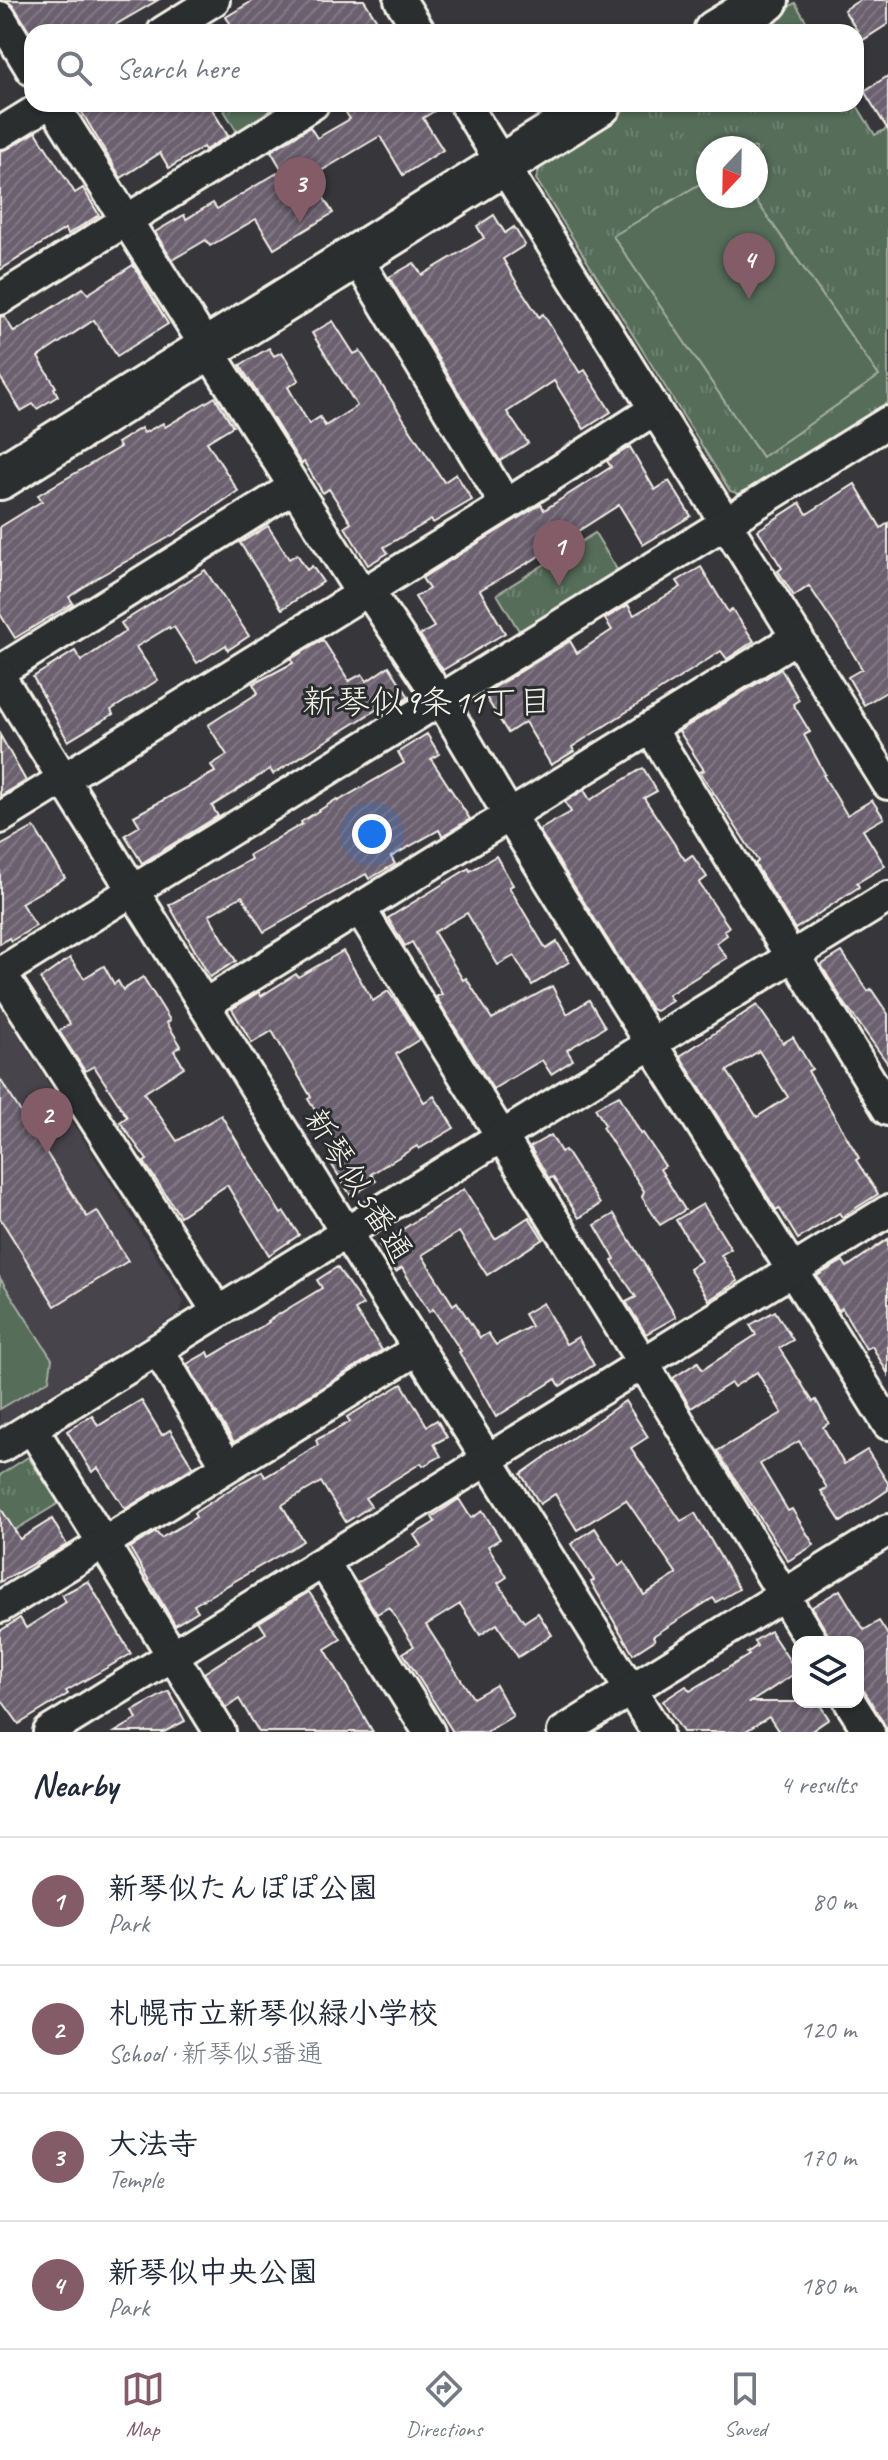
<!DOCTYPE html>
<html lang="en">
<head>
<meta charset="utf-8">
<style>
  :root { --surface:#fff; --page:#f2f2f3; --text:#1f2937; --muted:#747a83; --line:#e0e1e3; --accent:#845c67 }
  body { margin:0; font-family:Caveat,"Klee One",sans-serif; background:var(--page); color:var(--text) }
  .controls { position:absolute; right:24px; bottom:24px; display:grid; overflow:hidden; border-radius:16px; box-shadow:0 2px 6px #0004 }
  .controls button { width:72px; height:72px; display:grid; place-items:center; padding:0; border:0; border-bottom:2px solid var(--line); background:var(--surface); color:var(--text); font:40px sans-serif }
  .compass { position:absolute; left:696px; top:136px; width:72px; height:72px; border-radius:50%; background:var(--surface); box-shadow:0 2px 6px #0004; rotate:202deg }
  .you { position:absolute; left:372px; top:834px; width:28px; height:28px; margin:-20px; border:6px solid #fff; border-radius:50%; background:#1a73e8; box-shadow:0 0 0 12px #1a73e833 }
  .badge { display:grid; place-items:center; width:52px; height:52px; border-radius:50%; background:var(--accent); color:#fff; font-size:26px; font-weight:700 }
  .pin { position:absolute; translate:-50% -66px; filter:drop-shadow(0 2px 4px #0008) }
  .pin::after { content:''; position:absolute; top:42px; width:28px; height:24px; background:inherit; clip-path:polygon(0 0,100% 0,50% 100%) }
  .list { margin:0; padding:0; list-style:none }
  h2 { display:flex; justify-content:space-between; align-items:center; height:104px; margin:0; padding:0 32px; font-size:34px }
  h2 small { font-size:26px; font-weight:400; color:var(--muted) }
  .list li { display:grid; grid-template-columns:52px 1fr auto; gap:24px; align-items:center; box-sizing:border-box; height:128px; padding:0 32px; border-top:2px solid var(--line) }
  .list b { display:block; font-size:30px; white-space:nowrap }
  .list p { margin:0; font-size:26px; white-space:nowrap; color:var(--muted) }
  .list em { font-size:26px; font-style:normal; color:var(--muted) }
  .icon { flex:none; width:44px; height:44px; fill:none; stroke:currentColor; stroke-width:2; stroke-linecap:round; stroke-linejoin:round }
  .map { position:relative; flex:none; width:888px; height:1732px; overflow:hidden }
  .search { position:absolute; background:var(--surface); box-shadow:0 2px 6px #0004; left:24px; right:24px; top:24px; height:88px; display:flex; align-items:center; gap:20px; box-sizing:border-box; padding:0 28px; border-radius:24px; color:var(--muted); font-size:30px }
  .sheet { height:616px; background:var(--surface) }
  nav { display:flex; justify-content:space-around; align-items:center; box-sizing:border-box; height:112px; border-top:2px solid var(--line); background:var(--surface); font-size:22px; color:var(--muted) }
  nav a { display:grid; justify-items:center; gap:4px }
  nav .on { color:var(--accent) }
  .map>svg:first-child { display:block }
  .built { fill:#47444b }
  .park { fill:url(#park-tufts); stroke:#a5afa1; stroke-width:2; fill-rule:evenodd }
  .pitch { fill:#566d5a; stroke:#a5afa1; stroke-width:2 }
  .building { fill:url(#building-hatch); stroke:#f4f1e8; stroke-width:2; fill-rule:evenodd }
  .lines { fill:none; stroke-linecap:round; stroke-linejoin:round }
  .street-casing { stroke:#f4f1e8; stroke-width:36 }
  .secondary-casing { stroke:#f4f1e8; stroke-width:48 }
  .street { stroke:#2a2d2e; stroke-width:30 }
  .secondary { stroke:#2a2d2e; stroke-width:42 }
  .labels { text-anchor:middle; stroke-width:6; stroke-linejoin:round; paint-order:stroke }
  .street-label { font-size:32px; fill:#f4f1e8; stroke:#2a2d2e }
  .neighbourhood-label { font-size:34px; fill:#f4f1e8; stroke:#2a2d2e }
</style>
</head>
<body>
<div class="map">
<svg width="888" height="1732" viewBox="0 0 888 1732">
  <defs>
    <pattern id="park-tufts" width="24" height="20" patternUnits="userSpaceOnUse" patternTransform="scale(2)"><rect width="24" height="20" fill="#566d5a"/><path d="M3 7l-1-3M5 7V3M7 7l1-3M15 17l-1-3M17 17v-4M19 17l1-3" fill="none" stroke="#6f8272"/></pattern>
    <pattern id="building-hatch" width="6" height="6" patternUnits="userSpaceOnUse" patternTransform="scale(2)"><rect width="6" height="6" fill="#6c6170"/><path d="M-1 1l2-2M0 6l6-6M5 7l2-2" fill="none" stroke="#827884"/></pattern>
  </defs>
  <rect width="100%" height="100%" fill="#37373b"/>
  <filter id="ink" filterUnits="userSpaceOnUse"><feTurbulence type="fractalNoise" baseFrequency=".0125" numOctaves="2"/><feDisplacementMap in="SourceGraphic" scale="16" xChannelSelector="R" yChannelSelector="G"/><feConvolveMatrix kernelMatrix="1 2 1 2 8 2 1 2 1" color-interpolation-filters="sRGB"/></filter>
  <g filter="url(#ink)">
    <!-- built -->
    <path class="built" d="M 0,1006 L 184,1301 L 180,1313 L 0,1425 Z"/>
    <!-- park -->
    <g class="park">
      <path d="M 795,3 L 813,32 L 750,32 Z"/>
      <path d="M 220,104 L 285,104 L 241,138 Z"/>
      <path d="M 635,104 L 856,104 L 875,135 L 888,128 L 888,402 L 739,494 L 730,491 L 536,179 L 542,162 ZM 708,148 L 756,148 L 756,196 L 708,196 Z"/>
      <path d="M 595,533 L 622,578 L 524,639 L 497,594 Z"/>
      <path d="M 28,1457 L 59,1503 L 0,1539 L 0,1475 Z"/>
    </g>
    <!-- pitch -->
    <g class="pitch">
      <path d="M 708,179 L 708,196 L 753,196 L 879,376 L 762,457 L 613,236 Z"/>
      <path d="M 0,1278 L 52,1359 L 49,1380 L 0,1409 Z"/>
    </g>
    <!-- building -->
    <g class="building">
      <path d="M 6,0 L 158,0 L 103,32 L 30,32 L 15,8 Z"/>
      <path d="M 254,0 L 364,0 L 379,24 L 365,32 L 236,32 L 226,17 Z"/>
      <path d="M 860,0 L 888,0 L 888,24 L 863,40 L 844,10 Z"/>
      <path d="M 888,76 L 888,130 L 864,91 Z"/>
      <path d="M 77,104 L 209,104 L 228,136 L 205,150 L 203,147 L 169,168 L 160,153 L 121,178 Z"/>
      <path d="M 358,104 L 446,104 L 423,118 L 443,150 L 403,175 L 380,136 L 311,177 L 333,213 L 274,249 L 256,219 L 210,246 L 206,240 L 172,260 L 155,232 L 184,215 L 186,219 L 213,203 L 217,209 L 282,170 L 271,151 L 310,127 L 317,138 L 350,119 L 345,111 Z"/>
      <path d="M 36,132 L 75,193 L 83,188 L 99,215 L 68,234 L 65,229 L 0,270 L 0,151 L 9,148 Z"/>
      <path d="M 494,215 L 505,233 L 514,227 L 525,245 L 503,259 L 518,285 L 539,317 L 543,314 L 580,373 L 585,370 L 611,412 L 584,429 L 554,381 L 507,412 L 528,443 L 500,461 L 389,277 L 414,263 L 422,275 L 484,238 L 477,226 Z"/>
      <path d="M 133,265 L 168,324 L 117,356 L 94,320 L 38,357 L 56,387 L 54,388 L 58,396 L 37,409 L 33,404 L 21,411 L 0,377 L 0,317 L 4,316 L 14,332 L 83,288 L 88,294 Z"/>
      <path d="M 333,321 L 354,354 L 360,351 L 444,482 L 456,474 L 472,500 L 433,523 L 431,520 L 384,547 L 388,553 L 368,565 L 345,527 L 351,523 L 329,489 L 323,493 L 304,462 L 301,464 L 240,365 L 269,348 L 274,356 L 282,352 L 299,380 L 288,387 L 309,424 L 320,417 L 325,426 L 357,406 L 312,333 Z"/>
      <path d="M 215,397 L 233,426 L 207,442 L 238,491 L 173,535 L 95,579 L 69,597 L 73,603 L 15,638 L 0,614 L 0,527 L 42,501 L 38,495 L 120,447 L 117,443 L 141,428 L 144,433 L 163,423 L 165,427 Z"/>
      <path d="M 630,447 L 655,490 L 669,481 L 691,516 L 643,545 L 619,505 L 533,560 L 480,590 L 505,633 L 443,670 L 420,635 L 434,627 L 415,597 L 429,589 L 422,578 L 541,504 L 544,510 L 611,467 L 607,461 Z"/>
      <path d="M 855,484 L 881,528 L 888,523 L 888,691 L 864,705 L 848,677 L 862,669 L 842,635 L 809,586 L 794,596 L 778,571 L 782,568 L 758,530 L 800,503 L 807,514 Z"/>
      <path d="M 268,526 L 289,559 L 297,554 L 307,570 L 312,566 L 323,582 L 282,609 L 240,543 Z"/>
      <path d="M 701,567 L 728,612 L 732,609 L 754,641 L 727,659 L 721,651 L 572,747 L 574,751 L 551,765 L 525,722 L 508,733 L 484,694 L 570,641 L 577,653 L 612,630 L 605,619 L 628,605 L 634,615 L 681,587 L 677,581 Z"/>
      <path d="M 205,570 L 249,636 L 228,650 L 226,645 L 197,663 L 174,627 L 170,629 L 169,627 L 136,647 L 158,680 L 111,710 L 113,714 L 68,741 L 33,677 L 75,651 L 81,661 L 126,631 L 121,623 Z"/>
      <path d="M 323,640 L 349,681 L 362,674 L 367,681 L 389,666 L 409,697 L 391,709 L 387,703 L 273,774 L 270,769 L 212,806 L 218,816 L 142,863 L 125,835 L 140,826 L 134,816 L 215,772 L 211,765 L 227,755 L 208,725 L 258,693 L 253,684 L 293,663 L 291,659 Z"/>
      <path d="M 781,669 L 799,700 L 793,704 L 810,732 L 804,735 L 825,774 L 823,775 L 847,815 L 872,800 L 884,818 L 863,830 L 885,866 L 857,883 L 859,887 L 795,929 L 755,864 L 758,861 L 700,772 L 704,770 L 679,731 Z"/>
      <path d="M 427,734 L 439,754 L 431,759 L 470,819 L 442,836 L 439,830 L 391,857 L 395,864 L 369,879 L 366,874 L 264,932 L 242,896 L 209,915 L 236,961 L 210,977 L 169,905 L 251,859 L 249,855 L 302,824 L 301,822 L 337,799 L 338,801 L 404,763 L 398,752 Z"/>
      <path d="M 0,735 L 26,781 L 0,796 Z"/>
      <path d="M 643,768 L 657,791 L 644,798 L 685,860 L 692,855 L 707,877 L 699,883 L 729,927 L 724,930 L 727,935 L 716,943 L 727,958 L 668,995 L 672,1001 L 656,1011 L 651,1009 L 539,830 L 571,812 L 565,802 L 584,790 L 590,800 Z"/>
      <path d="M 34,827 L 65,878 L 21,903 L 36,926 L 11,941 L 9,938 L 0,944 L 0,846 Z"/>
      <path d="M 496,856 L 513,885 L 509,887 L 546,949 L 557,942 L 569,962 L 532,985 L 514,956 L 498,965 L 467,913 L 434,932 L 463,980 L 466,978 L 492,1019 L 552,986 L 567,1014 L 589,1000 L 605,1027 L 567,1050 L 573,1060 L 551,1074 L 542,1060 L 493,1089 L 436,997 L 442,994 L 412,942 L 405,946 L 388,918 L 469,868 L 470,871 Z"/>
      <path d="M 343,951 L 373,1001 L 388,991 L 403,1012 L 420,1039 L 396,1054 L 424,1102 L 434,1096 L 454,1128 L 419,1149 L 417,1146 L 371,1174 L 376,1181 L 351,1196 L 332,1165 L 345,1157 L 308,1099 L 311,1097 L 272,1031 L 252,1043 L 232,1009 L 259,992 L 261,996 L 296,974 L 298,977 Z"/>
      <path d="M 842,952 L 868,991 L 871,989 L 888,1014 L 888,1064 L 843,1001 L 821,965 Z"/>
      <path d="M 70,958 L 84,978 L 104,966 L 114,984 L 118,981 L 123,990 L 143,977 L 170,1020 L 167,1023 L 181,1046 L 174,1051 L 184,1067 L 144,1093 L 177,1141 L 221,1115 L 281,1214 L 284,1212 L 299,1235 L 269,1255 L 227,1185 L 180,1216 L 144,1162 L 147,1160 L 120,1122 L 127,1117 L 94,1066 L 85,1071 L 59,1031 L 70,1024 L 40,979 Z"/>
      <path d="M 757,1005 L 783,1043 L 793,1037 L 812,1069 L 808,1071 L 859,1158 L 856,1160 L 878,1194 L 842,1217 L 839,1213 L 798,1239 L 779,1208 L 776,1210 L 680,1056 ZM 759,1051 L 788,1097 L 757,1117 L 727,1071 Z"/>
      <path d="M 0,1079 L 87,1217 L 97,1211 L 128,1261 L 55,1306 L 0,1218 Z"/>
      <path d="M 619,1095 L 641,1134 L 643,1133 L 665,1166 L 660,1169 L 685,1210 L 660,1225 L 642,1197 L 644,1191 L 602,1127 L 605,1125 L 595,1108 Z"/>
      <path d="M 551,1135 L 561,1152 L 565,1150 L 600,1204 L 579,1218 L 553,1177 L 549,1179 L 530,1147 Z"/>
      <path d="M 464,1189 L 495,1239 L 529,1217 L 543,1239 L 487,1275 L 459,1232 L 422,1255 L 453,1305 L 457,1302 L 480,1338 L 488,1333 L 496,1345 L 531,1326 L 524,1314 L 543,1303 L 566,1344 L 578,1337 L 594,1365 L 560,1386 L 556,1379 L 496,1417 L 459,1352 L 461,1351 L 433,1309 L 429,1312 L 402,1268 L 396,1272 L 379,1245 Z"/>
      <path d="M 703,1204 L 731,1249 L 721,1255 L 738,1281 L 709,1300 L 689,1269 L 701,1261 L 676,1220 Z"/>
      <path d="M 614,1214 L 676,1317 L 646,1334 L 626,1302 L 636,1297 L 612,1261 L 615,1259 L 595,1225 Z"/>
      <path d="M 888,1239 L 888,1374 L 872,1346 L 866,1349 L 842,1308 L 839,1311 L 817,1276 L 843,1261 L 847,1267 Z"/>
      <path d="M 337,1267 L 363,1305 L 355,1310 L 382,1350 L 234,1442 L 187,1364 L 208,1352 L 210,1357 L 269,1322 L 268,1321 L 322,1288 L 317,1280 Z"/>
      <path d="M 775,1311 L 793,1340 L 779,1348 L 813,1402 L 816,1400 L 829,1423 L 823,1427 L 844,1464 L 867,1450 L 888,1483 L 888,1490 L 841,1522 L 821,1491 L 827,1488 L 799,1441 L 760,1464 L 788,1511 L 792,1509 L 814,1545 L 788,1561 L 717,1451 L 782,1413 L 757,1372 L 734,1387 L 731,1383 L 691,1408 L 673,1378 L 698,1362 L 702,1370 L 756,1335 L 750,1325 Z"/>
      <path d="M 402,1384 L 427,1426 L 437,1420 L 447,1437 L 434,1444 L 441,1456 L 423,1466 L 421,1463 L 365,1498 L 371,1506 L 346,1522 L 321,1482 L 282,1505 L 303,1541 L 194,1605 L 198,1611 L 175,1625 L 130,1548 L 156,1532 L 161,1538 L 196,1517 L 194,1513 L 242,1482 L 262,1471 L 265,1477 L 318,1445 L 316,1440 L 350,1422 L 347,1417 Z"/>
      <path d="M 141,1400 L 162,1435 L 170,1430 L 193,1467 L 125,1509 L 98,1468 L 92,1472 L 67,1431 L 92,1415 L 98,1426 Z"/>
      <path d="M 625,1401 L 648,1437 L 631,1448 L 681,1521 L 695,1513 L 739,1589 L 716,1602 L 713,1598 L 653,1636 L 655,1640 L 633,1654 L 591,1582 L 594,1580 L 571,1544 L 595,1528 L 619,1566 L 624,1562 L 644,1595 L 677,1574 L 626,1500 L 577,1530 L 555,1494 L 540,1504 L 521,1474 Z"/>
      <path d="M 459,1499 L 471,1518 L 483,1511 L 500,1539 L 488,1546 L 507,1577 L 498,1583 L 524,1622 L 538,1613 L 552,1635 L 518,1657 L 497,1624 L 480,1635 L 460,1604 L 426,1625 L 473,1698 L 496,1685 L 513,1716 L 486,1732 L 453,1732 L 403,1653 L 414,1646 L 389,1607 L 377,1614 L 357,1583 L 421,1546 L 414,1535 L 435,1522 L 432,1517 Z"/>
      <path d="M 0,1507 L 20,1539 L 52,1519 L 67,1545 L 0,1582 Z"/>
      <path d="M 88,1581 L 131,1654 L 66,1691 L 68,1694 L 19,1724 L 0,1698 L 0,1631 L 20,1618 L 26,1628 L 66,1602 L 62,1595 Z"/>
      <path d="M 840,1590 L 864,1630 L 879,1621 L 888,1635 L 888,1731 L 865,1692 L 858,1686 L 858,1642 L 830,1642 L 827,1633 L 812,1607 Z"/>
      <path d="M 309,1592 L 341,1639 L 325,1649 L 373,1732 L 259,1732 L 239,1699 L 226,1708 L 204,1673 L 266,1633 L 259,1622 Z"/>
      <path d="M 770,1631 L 797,1672 L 751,1702 L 818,1702 L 829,1719 L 810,1732 L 779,1732 L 769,1717 L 744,1732 L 683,1732 L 663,1701 L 686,1686 L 690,1691 L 749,1655 L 747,1653 L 757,1646 L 754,1641 Z"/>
      <path d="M 169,1691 L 185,1721 L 164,1732 L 115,1732 L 137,1719 L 133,1711 Z"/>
    </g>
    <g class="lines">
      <defs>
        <g id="street">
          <path d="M 400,0 L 420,32"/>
          <path d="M 0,17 L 32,70"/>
          <path d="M 163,32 L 214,0"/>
          <path d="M 53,104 L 362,594"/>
          <path d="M 465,104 L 888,784"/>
          <path d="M 0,133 L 47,104"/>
          <path d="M 356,257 L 506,505"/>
          <path d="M 0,299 L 313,104"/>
          <path d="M 368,590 L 441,700 L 509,815 L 888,1424"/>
          <path d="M 0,671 L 294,487"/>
          <path d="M 0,677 L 657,1732"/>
          <path d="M 651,729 L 791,957"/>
          <path d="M 0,818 L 506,505 L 655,409"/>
          <path d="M 360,909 L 643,1363 L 812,1642"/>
          <path d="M 794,955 L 888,1110"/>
          <path d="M 0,973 L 888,422"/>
          <path d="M 1,973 L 218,1312"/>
          <path d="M 204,1005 L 797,637"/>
          <path d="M 158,1350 L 227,1466"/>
          <path d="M 32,1428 L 220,1732"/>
          <path d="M 0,1447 L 888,897"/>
          <path d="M 324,1563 L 429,1732"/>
          <path d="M 0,1607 L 418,1349"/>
          <path d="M 850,1702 L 869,1732"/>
          <path d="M 49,1732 L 888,1211"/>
          <path d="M 563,1732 L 888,1530"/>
        </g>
        <g id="secondary">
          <path d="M 715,32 L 767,0"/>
          <path d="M 0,478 L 600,104"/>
        </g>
      </defs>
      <!-- street casing -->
      <use href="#street" class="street-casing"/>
      <!-- secondary casing -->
      <use href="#secondary" class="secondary-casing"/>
      <!-- street -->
      <use href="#street" class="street"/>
      <!-- secondary -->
      <use href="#secondary" class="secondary"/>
    </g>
  </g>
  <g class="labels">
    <!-- street labels -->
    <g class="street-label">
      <text transform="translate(359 1185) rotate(58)" y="11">新琴似5番通</text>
    </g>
    <!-- neighbourhood labels -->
    <g class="neighbourhood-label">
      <text x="427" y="713">新琴似9条11丁目</text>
    </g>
  </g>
</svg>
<div class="controls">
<button><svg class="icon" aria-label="layers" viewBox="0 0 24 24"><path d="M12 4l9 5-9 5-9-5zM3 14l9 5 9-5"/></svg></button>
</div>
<svg class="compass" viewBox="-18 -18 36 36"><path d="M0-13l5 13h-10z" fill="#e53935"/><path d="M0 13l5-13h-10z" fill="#747a83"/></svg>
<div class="you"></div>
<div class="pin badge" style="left:559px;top:586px">1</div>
<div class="pin badge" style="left:47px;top:1154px">2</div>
<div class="pin badge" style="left:300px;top:223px">3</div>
<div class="pin badge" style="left:749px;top:299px">4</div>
<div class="search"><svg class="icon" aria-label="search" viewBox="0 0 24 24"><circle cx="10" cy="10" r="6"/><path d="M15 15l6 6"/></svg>Search here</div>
</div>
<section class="sheet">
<h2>Nearby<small>4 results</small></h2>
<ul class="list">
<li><span class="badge">1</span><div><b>新琴似たんぽぽ公園</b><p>Park</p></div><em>80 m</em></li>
<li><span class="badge">2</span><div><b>札幌市立新琴似緑小学校</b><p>School · 新琴似5番通</p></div><em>120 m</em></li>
<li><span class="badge">3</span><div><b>大法寺</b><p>Temple</p></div><em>170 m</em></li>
<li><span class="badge">4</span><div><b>新琴似中央公園</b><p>Park</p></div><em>180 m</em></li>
</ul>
</section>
<nav>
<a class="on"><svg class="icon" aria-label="map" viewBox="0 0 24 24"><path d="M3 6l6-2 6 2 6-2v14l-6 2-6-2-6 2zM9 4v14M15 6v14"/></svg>Map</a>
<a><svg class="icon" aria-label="directions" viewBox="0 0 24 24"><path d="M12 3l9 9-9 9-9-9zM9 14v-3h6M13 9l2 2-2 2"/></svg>Directions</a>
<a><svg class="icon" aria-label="saved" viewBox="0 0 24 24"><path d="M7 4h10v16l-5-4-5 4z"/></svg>Saved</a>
</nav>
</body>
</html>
